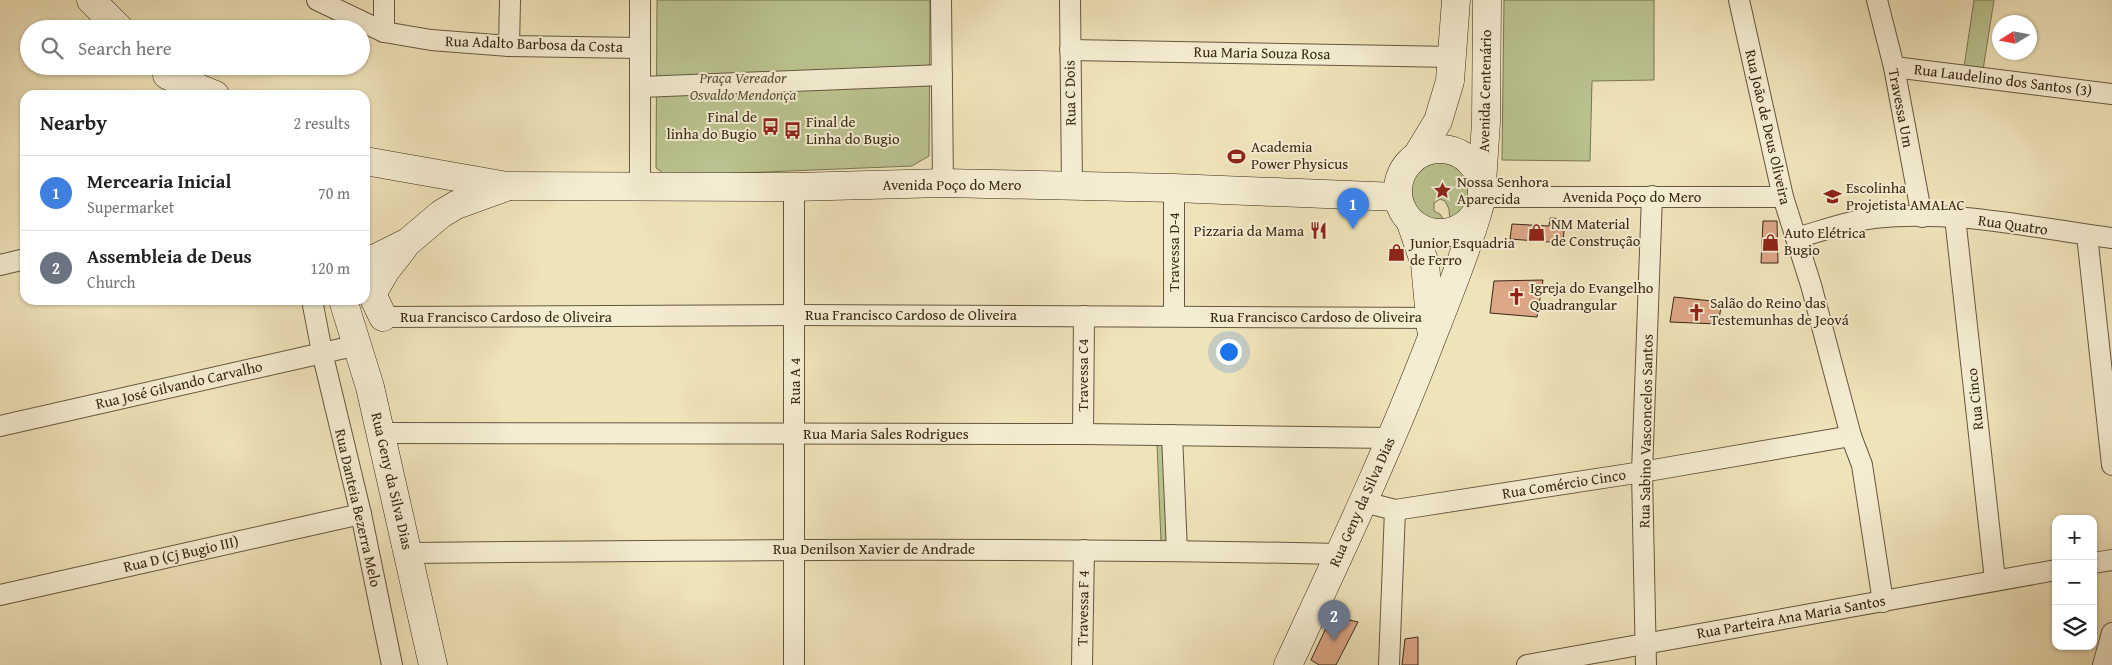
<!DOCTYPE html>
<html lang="en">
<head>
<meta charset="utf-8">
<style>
  :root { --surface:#fff; --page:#f6f6f6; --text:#222; --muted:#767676; --line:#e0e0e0; --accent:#7c3aed }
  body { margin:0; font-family:"Gentium Book Plus",serif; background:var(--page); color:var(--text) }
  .controls { position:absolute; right:15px; bottom:15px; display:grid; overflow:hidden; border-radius:10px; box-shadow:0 1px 4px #0004 }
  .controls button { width:45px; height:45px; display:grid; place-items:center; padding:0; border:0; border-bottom:1px solid var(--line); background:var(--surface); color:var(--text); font:25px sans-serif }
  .compass { position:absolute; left:1992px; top:15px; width:45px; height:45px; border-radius:50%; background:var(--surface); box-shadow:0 1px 4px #0004; rotate:259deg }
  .you { position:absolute; left:1228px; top:351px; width:18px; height:18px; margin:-12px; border:4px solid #fff; border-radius:50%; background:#1a73e8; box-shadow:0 0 0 8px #1a73e833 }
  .badge { display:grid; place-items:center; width:32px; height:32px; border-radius:50%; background:var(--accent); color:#fff; font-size:16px; font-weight:700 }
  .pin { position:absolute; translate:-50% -41px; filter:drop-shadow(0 1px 2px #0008) }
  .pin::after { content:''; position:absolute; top:26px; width:18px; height:15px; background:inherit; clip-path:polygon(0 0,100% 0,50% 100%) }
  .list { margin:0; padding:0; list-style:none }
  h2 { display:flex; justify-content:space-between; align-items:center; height:65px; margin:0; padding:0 20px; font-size:21px }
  h2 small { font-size:16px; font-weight:400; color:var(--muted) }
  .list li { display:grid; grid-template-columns:32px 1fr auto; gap:15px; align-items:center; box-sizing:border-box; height:75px; padding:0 20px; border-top:1px solid var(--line) }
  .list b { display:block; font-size:19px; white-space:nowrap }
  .list p { margin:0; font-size:16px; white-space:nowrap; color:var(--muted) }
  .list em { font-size:16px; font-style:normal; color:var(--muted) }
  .icon { flex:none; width:28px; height:28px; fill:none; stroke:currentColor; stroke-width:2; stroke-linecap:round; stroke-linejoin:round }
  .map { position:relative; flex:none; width:2112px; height:665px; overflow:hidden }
  .search { position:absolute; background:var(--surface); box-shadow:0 1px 4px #0004; left:20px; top:20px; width:350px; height:55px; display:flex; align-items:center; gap:12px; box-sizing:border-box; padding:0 18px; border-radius:28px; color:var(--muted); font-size:19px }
  .panel { position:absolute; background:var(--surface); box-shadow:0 1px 4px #0004; left:20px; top:90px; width:350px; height:215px; border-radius:15px }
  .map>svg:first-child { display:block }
  .green { fill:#bac38f; stroke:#797652; fill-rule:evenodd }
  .building { fill:#dda686; stroke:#382815 }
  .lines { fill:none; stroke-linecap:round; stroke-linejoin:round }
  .minor-casing { stroke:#66573e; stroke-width:22 }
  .secondary-casing { stroke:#382815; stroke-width:29 }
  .minor { stroke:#f5edd2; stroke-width:20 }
  .secondary { stroke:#f5edd2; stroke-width:28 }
  .labels { text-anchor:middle; stroke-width:4; stroke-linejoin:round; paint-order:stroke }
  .street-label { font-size:15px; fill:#382815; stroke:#f5edd2 }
  .park-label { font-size:15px; font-style:italic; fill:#584f34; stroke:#f5edd2 }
  .poi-label { font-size:15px; fill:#382815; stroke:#f5edd2; text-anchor:start }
</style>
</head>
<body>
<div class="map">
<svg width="2112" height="665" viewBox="0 0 2112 665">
  <rect width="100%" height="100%" fill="#efe3b9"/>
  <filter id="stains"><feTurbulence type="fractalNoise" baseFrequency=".004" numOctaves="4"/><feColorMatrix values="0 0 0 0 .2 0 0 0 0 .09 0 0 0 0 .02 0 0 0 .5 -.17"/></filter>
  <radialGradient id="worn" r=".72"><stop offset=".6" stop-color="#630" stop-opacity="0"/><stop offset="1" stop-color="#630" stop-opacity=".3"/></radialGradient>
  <!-- green -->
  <g class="green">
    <path d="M 657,0 L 930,0 L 929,156 L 912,166 L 667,176 L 656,168 Z"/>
    <path d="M 1504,0 L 1654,0 L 1654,80 L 1592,81 L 1590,161 L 1502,160 Z"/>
    <path d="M 1974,0 L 1994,0 L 1983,70 L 1964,67 Z"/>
    <path d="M 1441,157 C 1501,174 1457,250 1418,220 C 1411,214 1405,208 1404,199 C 1401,173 1415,158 1441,157 ZM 1440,199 L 1445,201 L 1449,209 L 1450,222 L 1445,222 L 1440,214 L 1434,211 L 1434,203 Z"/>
    <path d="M 1166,443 L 1171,546 L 1161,542 L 1157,444 Z"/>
  </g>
  <!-- building -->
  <g class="building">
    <path d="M 1550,218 L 1565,219 L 1563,243 L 1510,239 L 1512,224 L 1549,226 Z"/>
    <path d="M 1763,221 L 1777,221 L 1778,263 L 1761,263 Z"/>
    <path d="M 1543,280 L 1537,317 L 1490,313 L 1494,281 Z"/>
    <path d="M 1674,297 L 1722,302 L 1718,324 L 1670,322 Z"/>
    <path d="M 1334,611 L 1345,619 L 1358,622 L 1336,665 L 1319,665 L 1311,660 Z"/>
    <path d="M 1418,637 L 1418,665 L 1402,665 L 1405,639 Z"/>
  </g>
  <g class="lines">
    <defs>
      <g id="minor">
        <path d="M 317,0 L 384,32 L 431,40 L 509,46 L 639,48"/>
        <path d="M 640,0 L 640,188"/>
        <path d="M 941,0 L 943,183"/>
        <path d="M 1070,0 L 1072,185"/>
        <path d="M 1739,0 L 1783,197 L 1811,285 L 1851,436 L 1862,465 L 1883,602"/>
        <path d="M 1877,0 L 1894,67 L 1922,217"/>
        <path d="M 384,32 L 384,0"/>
        <path d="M 509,46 L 510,0"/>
        <path d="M 1070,50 L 1454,57"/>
        <path d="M 1894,67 L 2112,94"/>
        <path d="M 641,87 L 942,75"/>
        <path d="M 794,187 L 794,665"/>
        <path d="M 1174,188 L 1174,316"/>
        <path d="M 1482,197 L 1783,197"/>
        <path d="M 1955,217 L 1995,580"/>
        <path d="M 2087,235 L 2112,465"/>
        <path d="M 1796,238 C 1822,231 1848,221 1874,218 C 1953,209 2034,228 2112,238"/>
        <path d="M 0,265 L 25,259"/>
        <path d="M 312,300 L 322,352 L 361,514 L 392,665"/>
        <path d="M 383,317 L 795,315 L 1440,318"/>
        <path d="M 0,426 L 358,345"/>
        <path d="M 381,433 L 1083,434 L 1391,438"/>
        <path d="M 1083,434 L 1084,316"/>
        <path d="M 1172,435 L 1177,551"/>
        <path d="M 1364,502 L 1395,510 L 1642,472 L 1851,436"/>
        <path d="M 408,553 C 719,550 1029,547 1340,554"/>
        <path d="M 2093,563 L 2112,560"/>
        <path d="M 0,595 L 361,514"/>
        <path d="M 1082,665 L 1084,550"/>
        <path d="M 1389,665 L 1395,510"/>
        <path d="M 1527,665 L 2056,570"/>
        <path d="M 1646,665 L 1642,472 L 1652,196"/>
        <path d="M 2103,665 L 2112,633"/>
      </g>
      <g id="secondary">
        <path d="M 91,0 L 120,29"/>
        <path d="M 167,75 L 215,95"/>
        <circle cx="1440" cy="191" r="42"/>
        <path d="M 1418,154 L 1438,121 L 1450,81 L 1456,0"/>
        <path d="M 365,161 L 507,186 L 794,187 L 943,183 L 1174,188 L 1398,197"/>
        <path d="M 1482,183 L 1486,122 L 1487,0"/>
        <path d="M 1411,223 L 1425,264 L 1431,329"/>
        <path d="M 365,260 L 372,260 L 408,242 L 441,214 L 456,205 L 506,187"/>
        <path d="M 343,300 L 370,387 L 433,665"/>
        <path d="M 383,317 L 372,294 L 386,270 L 404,247"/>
        <path d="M 1288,665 C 1339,555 1391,445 1434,332 C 1450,292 1466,252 1478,211"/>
      </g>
    </defs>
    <!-- minor casing -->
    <use href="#minor" class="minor-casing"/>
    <!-- secondary casing -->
    <use href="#secondary" class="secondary-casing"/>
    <!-- minor -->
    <use href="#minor" class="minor"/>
    <!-- secondary -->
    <use href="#secondary" class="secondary"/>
  </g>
  <!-- icons -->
  <defs>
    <symbol id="bus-bare" viewBox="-9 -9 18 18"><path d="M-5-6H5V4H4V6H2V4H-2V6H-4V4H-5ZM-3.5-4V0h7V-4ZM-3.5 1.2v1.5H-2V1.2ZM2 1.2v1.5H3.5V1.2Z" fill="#8f2418" stroke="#f5edd2" stroke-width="2.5" paint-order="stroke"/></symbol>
    <symbol id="stadium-bare" viewBox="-9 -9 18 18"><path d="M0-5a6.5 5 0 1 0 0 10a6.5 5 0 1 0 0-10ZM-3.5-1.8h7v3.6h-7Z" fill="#8f2418" stroke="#f5edd2" stroke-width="2.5" paint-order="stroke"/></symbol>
    <symbol id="sight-bare" viewBox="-9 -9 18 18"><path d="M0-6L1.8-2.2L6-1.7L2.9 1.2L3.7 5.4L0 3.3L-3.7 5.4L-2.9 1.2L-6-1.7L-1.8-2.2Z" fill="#8f2418" stroke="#f5edd2" stroke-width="2.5" paint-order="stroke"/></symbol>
    <symbol id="school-bare" viewBox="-9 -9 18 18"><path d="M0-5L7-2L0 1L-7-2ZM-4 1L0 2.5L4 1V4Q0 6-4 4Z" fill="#8f2418" stroke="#f5edd2" stroke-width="2.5" paint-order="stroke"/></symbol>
    <symbol id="restaurant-bare" viewBox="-9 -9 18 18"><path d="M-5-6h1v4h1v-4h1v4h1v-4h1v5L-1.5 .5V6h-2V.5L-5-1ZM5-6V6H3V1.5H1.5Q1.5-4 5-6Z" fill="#8f2418" stroke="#f5edd2" stroke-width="2.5" paint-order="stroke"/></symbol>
    <symbol id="shop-bare" viewBox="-9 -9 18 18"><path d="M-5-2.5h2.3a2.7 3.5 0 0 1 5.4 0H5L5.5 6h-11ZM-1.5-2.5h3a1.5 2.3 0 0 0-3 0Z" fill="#8f2418" stroke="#f5edd2" stroke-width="2.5" paint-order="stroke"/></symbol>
    <symbol id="church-bare" viewBox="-9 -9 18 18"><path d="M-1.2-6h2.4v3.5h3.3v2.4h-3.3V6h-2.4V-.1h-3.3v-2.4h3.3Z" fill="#8f2418" stroke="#f5edd2" stroke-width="2.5" paint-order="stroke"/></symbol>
  </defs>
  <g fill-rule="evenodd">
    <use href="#bus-bare" x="758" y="114" width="25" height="25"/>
    <use href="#bus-bare" x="780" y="118" width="25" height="25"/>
    <use href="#stadium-bare" x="1224" y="144" width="25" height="25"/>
    <use href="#sight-bare" x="1430" y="178" width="25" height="25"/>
    <use href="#school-bare" x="1820" y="184" width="25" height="25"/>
    <use href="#restaurant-bare" x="1306" y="218" width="25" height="25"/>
    <use href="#shop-bare" x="1524" y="220" width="25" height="25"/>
    <use href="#shop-bare" x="1758" y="230" width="25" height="25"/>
    <use href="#shop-bare" x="1384" y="240" width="25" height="25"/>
    <use href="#church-bare" x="1504" y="284" width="25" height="25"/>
    <use href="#church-bare" x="1684" y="300" width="25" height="25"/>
  </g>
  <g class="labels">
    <!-- street labels -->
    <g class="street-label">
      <text transform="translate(534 44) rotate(2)" y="5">Rua Adalto Barbosa da Costa</text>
      <text transform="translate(1262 53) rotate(1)" y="5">Rua Maria Souza Rosa</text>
      <text transform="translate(2003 80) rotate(7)" y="5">Rua Laudelino dos Santos (3)</text>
      <text transform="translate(1485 91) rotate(-89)" y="5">Avenida Centenário</text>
      <text transform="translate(1070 93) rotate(-91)" y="5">Rua C Dois</text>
      <text transform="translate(1901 108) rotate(79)" y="5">Travessa Um</text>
      <text transform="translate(1768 127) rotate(77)" y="5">Rua João de Deus Oliveira</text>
      <text x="952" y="190">Avenida Poço do Mero</text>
      <text x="1632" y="202">Avenida Poço do Mero</text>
      <text transform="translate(2013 225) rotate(8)" y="5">Rua Quatro</text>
      <text transform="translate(1174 252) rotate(-90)" y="5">Travessa D-4</text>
      <text x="911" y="320">Rua Francisco Cardoso de Oliveira</text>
      <text x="506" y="322">Rua Francisco Cardoso de Oliveira</text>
      <text x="1316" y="322">Rua Francisco Cardoso de Oliveira</text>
      <text transform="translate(1083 375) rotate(-90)" y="5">Travessa C4</text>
      <text transform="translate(795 381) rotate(-90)" y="5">Rua A 4</text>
      <text transform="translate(179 385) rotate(-13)" y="5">Rua José Gilvando Carvalho</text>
      <text transform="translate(1975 399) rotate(-96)" y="5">Rua Cinco</text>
      <text transform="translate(1646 431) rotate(-89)" y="5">Rua Sabino Vasconcelos Santos</text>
      <text x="886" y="439">Rua Maria Sales Rodrigues</text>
      <text transform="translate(392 481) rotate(77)" y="5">Rua Geny da Silva Dias</text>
      <text transform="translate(1564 484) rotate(-9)" y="5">Rua Comércio Cinco</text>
      <text transform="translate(1362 502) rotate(-66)" y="5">Rua Geny da Silva Dias</text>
      <text transform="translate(358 508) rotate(77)" y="5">Rua Danteia Bezerra Melo</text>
      <text x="874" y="554">Rua Denilson Xavier de Andrade</text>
      <text transform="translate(181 554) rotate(-13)" y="5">Rua D (Cj Bugio III)</text>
      <text transform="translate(1083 608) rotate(-89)" y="5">Travessa F 4</text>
      <text transform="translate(1791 617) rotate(-10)" y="5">Rua Parteira Ana Maria Santos</text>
    </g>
    <!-- park labels -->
    <g class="park-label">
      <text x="743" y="83">Praça Vereador<tspan x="743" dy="17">Osvaldo Mendonça</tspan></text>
    </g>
    <!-- poi labels -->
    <g class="poi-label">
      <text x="757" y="122" text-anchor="end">Final de<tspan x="757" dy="17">linha do Bugio</tspan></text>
      <text x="806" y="127">Final de<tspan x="806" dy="17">Linha do Bugio</tspan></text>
      <text x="1251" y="152">Academia<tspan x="1251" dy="17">Power Physicus</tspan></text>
      <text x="1457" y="187">Nossa Senhora<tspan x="1457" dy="17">Aparecida</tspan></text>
      <text x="1846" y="193">Escolinha<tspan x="1846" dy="17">Projetista AMALAC</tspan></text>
      <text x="1551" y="229">NM Material<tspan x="1551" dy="17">de Construção</tspan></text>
      <text x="1304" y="236" text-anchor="end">Pizzaria da Mama</text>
      <text x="1784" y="238">Auto Elétrica<tspan x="1784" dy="17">Bugio</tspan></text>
      <text x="1410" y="248">Junior Esquadria<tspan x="1410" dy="17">de Ferro</tspan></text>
      <text x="1530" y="293">Igreja do Evangelho<tspan x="1530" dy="17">Quadrangular</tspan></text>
      <text x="1710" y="308">Salão do Reino das<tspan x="1710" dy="17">Testemunhas de Jeová</tspan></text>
    </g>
  </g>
  <rect width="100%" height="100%" filter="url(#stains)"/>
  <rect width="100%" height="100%" fill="url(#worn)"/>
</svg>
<div class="controls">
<button>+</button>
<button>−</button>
<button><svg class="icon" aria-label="layers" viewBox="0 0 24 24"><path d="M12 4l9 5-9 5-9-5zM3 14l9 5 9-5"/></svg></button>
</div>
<svg class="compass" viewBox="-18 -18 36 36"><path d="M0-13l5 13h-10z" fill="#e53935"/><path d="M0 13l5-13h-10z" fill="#767676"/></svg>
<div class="you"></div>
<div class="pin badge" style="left:1353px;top:229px;background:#3f7fe0">1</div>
<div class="pin badge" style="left:1334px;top:641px;background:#6b7280">2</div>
<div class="search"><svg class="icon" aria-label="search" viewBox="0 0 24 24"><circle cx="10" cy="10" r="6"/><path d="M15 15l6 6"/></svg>Search here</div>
<section class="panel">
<h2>Nearby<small>2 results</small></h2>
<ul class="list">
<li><span class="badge" style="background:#3f7fe0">1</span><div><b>Mercearia Inicial</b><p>Supermarket</p></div><em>70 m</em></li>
<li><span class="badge" style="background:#6b7280">2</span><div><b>Assembleia de Deus</b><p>Church</p></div><em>120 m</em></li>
</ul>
</section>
</div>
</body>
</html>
